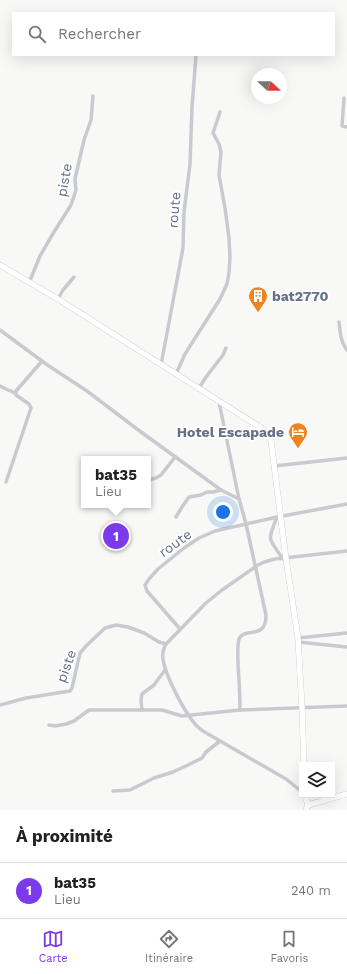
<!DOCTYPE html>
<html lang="fr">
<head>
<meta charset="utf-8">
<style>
  :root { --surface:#fff; --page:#f6f6f6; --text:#222; --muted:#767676; --line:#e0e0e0; --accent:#7c3aed }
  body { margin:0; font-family:"Work Sans",sans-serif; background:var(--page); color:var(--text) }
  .controls { position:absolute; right:12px; bottom:12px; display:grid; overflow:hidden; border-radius:0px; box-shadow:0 4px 16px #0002 }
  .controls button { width:36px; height:36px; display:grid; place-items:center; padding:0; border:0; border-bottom:1px solid var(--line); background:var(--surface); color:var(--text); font:20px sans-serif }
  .compass { position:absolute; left:251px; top:68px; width:36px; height:36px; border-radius:50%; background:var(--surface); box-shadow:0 4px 16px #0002; rotate:112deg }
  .you { position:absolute; left:223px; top:512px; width:14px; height:14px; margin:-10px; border:3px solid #fff; border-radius:50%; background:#1a73e8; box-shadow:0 0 0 6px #1a73e833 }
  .badge { display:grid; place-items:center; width:26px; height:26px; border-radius:50%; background:var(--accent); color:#fff; font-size:13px; font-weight:700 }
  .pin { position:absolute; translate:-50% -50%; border:2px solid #fff; box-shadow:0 1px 4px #0006 }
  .popup { position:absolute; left:81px; top:456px; width:70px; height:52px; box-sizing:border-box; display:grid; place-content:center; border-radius:0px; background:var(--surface); filter:drop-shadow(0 1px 3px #0005); font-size:13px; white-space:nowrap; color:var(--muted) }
  .popup b { font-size:15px; color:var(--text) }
  .popup::after { content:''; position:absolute; left:50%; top:100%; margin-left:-8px; border:8px solid transparent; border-top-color:var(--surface) }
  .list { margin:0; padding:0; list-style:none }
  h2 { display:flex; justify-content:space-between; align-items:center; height:52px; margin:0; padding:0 16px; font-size:17px }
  h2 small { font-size:13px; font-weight:400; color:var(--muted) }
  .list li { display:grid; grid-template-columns:26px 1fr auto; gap:12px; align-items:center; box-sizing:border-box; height:56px; padding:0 16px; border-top:1px solid var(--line) }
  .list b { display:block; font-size:15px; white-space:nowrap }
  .list p { margin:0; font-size:13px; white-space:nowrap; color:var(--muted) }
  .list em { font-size:13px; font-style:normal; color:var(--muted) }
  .icon { flex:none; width:22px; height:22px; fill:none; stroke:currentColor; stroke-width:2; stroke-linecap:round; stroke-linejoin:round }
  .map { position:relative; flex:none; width:347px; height:810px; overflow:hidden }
  .search { position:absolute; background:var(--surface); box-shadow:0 4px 16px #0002; left:12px; right:12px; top:12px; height:44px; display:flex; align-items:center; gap:10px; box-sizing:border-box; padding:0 14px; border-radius:0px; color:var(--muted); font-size:15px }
  .sheet { height:108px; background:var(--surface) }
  nav { display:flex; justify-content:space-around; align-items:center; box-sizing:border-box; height:56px; border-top:1px solid var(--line); background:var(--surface); font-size:11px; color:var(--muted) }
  nav a { display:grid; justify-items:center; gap:2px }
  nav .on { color:var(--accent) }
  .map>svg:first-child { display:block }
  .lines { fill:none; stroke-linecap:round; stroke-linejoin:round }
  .trunk-casing { stroke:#bdbec2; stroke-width:6 }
  .minor { stroke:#c8cacf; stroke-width:3.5 }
  .trunk { stroke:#fff; stroke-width:5.5 }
  .labels { text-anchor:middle; stroke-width:4; stroke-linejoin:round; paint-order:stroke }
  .street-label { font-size:14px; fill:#667088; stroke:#fff }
  .poi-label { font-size:14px; font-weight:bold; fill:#667088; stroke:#fff; text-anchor:start }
</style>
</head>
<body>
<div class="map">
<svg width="347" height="810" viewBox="0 0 347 810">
  <rect width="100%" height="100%" fill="#f8f9f6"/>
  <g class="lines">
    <defs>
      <g id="trunk">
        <path d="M 0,265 L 58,299 L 255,424 C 263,429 269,433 271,441 L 286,559 L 298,638 L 302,708 L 304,765"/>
        <path d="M 305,795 L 308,805 L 306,810"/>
        <path d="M 308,805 L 347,794"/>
      </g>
    </defs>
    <!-- trunk casing -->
    <use href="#trunk" class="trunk-casing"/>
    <!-- minor -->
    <g class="minor">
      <path d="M 344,98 L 342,126 L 347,127"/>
      <path d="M 29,283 L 40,256 L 54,232 L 71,205 L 76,190 L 75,179 L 84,140 L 91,120 L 93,96"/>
      <path d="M 58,299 L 63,290 L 74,277"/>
      <path d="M 339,322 C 340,332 341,343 347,350"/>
      <path d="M 0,330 L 46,364 L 87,391 L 141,432 L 221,490 L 239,499 L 246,524 L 266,615 C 266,641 245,626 239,639 C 237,646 238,657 238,664 C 239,679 240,695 240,710"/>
      <path d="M 161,365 L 183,248 L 184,212 L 190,164 L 192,107 L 196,56"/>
      <path d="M 176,374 L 185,354 L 220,299 L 227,284 L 229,273 L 230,258 L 229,238 L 225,208 L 219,175 L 221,152 L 219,144 L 213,133 L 220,112"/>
      <path d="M 0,386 L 6,389 L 15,393"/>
      <path d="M 199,388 L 206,377 L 223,355 L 226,348"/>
      <path d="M 219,402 L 239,499"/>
      <path d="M 274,466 L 347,458"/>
      <path d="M 148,480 L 156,478 L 161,475 L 175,457"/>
      <path d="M 6,482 L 31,408 L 29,404 L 16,395 L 16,391 L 42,361"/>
      <path d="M 176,517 L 182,507 L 189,497 L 201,495 L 207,492 L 213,492 L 221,490"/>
      <path d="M 277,517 C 267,542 268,537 283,559"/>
      <path d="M 180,629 L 147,591 L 145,585 L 149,579 L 158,569 L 184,548 L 199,538 L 215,531 L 277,517 L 347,504"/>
      <path d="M 298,638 L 347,633"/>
      <path d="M 298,642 L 347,647"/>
      <path d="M 165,670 L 154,685 L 142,694 L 141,700 L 142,710 L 162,710 L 182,716 L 240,710 L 347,706"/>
      <path d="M 0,705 L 26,698 L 70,691 L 72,688 L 80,653 L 86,646 L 105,628 L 116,625 L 128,627 L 144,633 L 159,642 L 166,644"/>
      <path d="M 49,725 L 55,726 L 66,724 L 74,721 L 89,710 L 142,710"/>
      <path d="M 113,791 L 130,790 L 154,778 L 173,772 L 188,765 L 202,758 L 206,752 L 220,741"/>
      <path d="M 302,792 L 286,779 L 208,734 C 204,732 201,730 198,727 C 186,716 165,675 163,659 C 162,654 163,649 166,644 L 206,603 L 222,590 L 258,565 L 264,562 L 275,559 L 347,551"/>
    </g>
    <!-- trunk -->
    <use href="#trunk" class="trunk"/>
  </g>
  <!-- icons -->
  <defs>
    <symbol id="building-pin" viewBox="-11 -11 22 30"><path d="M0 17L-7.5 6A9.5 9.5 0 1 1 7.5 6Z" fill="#ec8422" stroke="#fff"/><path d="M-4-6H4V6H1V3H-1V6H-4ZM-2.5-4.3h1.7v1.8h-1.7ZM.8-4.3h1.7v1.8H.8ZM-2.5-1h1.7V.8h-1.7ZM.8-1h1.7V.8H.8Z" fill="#fff"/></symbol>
    <symbol id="hotel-pin" viewBox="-11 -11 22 30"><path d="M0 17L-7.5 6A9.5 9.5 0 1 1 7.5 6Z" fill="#ec8422" stroke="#fff"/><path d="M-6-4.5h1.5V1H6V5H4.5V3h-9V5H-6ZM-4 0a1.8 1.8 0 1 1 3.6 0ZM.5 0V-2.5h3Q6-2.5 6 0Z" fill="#fff"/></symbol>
  </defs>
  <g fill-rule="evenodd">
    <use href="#building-pin" x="247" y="285" width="22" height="30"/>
    <use href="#hotel-pin" x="287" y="421" width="22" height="30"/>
  </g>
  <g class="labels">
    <!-- street labels -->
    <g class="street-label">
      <text transform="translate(64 180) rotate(-80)" y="5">piste</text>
      <text transform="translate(174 210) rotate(-85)" y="5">route</text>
      <text transform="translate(175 543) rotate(-36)" y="5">route</text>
      <text transform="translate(66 666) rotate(-70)" y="5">piste</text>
    </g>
    <!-- poi labels -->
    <g class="poi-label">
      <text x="272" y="301">bat2770</text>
      <text x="284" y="437" text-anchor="end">Hotel Escapade</text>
    </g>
  </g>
</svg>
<div class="controls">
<button><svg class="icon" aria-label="layers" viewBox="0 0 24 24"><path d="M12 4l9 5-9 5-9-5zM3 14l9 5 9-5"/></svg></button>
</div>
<svg class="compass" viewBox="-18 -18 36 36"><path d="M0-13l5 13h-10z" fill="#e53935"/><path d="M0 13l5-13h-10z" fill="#767676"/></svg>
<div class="you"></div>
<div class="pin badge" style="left:116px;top:536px">1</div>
<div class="popup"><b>bat35</b>Lieu</div>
<div class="search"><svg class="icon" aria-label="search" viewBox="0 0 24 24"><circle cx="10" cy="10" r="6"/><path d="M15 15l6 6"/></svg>Rechercher</div>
</div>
<section class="sheet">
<h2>À proximité<small></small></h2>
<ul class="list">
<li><span class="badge">1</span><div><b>bat35</b><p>Lieu</p></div><em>240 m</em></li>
</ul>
</section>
<nav>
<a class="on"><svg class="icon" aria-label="map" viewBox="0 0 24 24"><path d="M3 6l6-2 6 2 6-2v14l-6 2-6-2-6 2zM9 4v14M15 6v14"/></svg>Carte</a>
<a><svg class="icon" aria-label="directions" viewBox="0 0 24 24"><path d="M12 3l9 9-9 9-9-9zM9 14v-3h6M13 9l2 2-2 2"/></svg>Itinéraire</a>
<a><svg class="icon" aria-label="saved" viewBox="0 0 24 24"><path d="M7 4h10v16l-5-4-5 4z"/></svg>Favoris</a>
</nav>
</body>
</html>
